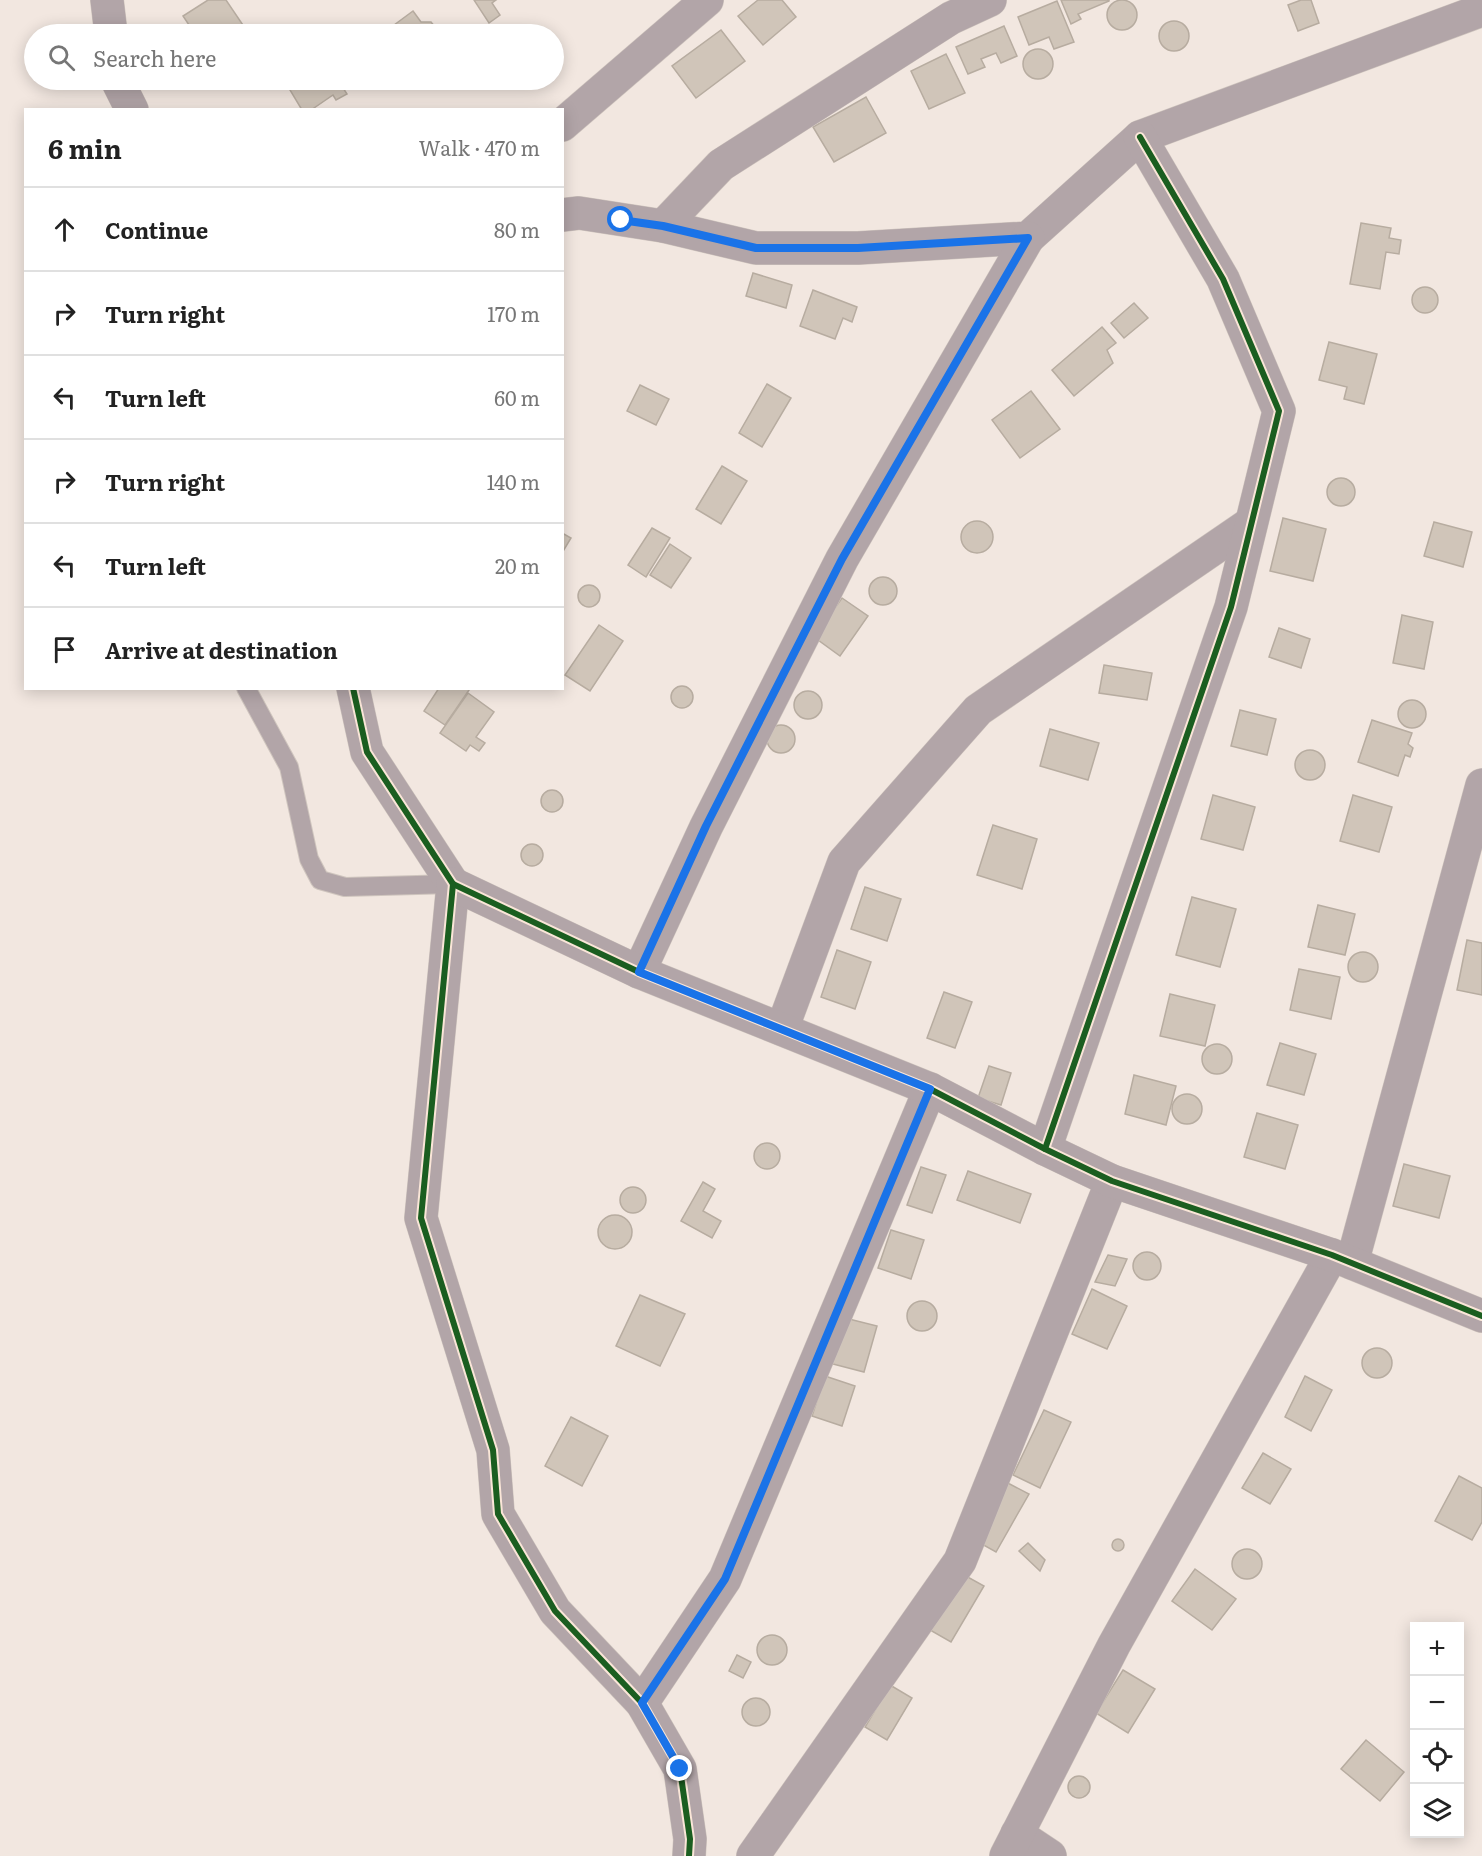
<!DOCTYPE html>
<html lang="en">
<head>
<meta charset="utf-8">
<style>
  :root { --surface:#fff; --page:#f2f2f2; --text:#222; --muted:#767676; --line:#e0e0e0 }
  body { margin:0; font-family:Literata,serif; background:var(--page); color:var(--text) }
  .controls { position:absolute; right:18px; bottom:18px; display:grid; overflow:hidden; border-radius:0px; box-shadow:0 3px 15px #0003 }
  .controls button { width:54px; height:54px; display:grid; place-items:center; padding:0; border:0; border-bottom:2px solid var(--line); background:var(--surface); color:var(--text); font:30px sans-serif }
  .stop { position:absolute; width:18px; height:18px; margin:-14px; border:4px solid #1a73e8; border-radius:50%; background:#fff }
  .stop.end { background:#1a73e8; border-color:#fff; box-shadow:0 2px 6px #0008 }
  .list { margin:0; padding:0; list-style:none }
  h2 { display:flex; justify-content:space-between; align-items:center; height:78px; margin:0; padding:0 24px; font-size:26px }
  h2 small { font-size:20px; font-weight:400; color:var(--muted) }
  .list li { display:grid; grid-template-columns:39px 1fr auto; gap:18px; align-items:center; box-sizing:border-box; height:84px; padding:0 24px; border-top:2px solid var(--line) }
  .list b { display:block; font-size:22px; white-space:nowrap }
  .list em { font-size:20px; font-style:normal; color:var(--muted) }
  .icon { flex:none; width:33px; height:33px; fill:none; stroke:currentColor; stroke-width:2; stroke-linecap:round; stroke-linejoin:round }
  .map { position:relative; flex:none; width:1482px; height:1856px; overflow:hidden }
  .search { position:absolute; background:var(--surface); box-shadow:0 3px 15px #0003; left:24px; top:24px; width:540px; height:66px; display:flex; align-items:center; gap:15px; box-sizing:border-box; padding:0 21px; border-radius:33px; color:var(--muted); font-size:22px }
  .panel { position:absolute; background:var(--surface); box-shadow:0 3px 15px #0003; left:24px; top:108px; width:540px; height:582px; border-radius:0px }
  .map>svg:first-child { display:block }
  .building { fill:#d0c5b9; stroke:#b7aca0; stroke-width:1.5 }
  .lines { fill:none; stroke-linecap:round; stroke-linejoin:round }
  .service-casing { stroke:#cfc5be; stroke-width:20 }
  .minor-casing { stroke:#cfc5be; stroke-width:34 }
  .tertiary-casing { stroke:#cfc5be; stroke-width:34 }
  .service { stroke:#b2a5a8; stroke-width:18 }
  .minor { stroke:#b2a5a8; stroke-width:33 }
  .tertiary { stroke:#b2a5a8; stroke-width:33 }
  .cycleway-casing { stroke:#fae6d8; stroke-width:10 }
  .cycleway { stroke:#1b5e20; stroke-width:6 }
  .route { stroke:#1a73e8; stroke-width:8 }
</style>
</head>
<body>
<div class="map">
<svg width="1482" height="1856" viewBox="0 0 1482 1856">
  <rect width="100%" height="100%" fill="#f2e7e0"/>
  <!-- building -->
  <g class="building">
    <path d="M 208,0 L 226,0 L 249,34 L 195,34 L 183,16 Z"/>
    <path d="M 474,0 L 496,0 L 492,3 L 500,15 L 489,23 Z"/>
    <path d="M 758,0 L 782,0 L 796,17 L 763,45 L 738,16 Z"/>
    <path d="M 1061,0 L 1109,0 L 1109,1 L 1078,14 L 1081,19 L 1071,24 Z"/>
    <path d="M 1301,0 L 1311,0 L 1319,23 L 1298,31 L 1288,5 Z"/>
    <circle cx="1122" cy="15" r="15"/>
    <path d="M 1057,1 L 1074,42 L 1054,49 L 1049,37 L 1029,45 L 1018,17 Z"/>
    <path d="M 413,11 L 421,22 L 431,22 L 440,33 L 438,34 L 382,34 Z"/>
    <circle cx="1174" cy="36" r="15"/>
    <path d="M 1004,26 L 1017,56 L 1001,63 L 996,53 L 981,59 L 985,67 L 968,74 L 956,47 Z"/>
    <path d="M 721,30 L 745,61 L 696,98 L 672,66 Z"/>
    <circle cx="1038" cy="64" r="15"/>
    <path d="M 946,54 L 965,93 L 929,109 L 911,71 Z"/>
    <path d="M 284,80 L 338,80 L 347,94 L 336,100 L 333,95 L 311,110 L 302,110 Z"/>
    <path d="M 866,97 L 886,133 L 834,162 L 813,127 Z"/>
    <path d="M 1361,223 L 1391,228 L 1389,238 L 1401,240 L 1399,254 L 1386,252 L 1380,289 L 1350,284 Z"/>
    <path d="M 753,273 L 792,285 L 786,308 L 746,296 Z"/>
    <circle cx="1425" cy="300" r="13"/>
    <path d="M 813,290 L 857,307 L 852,322 L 843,318 L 835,339 L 800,326 Z"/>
    <path d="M 1134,303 L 1148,318 L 1124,338 L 1111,323 Z"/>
    <path d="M 1102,327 L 1116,343 L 1107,350 L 1113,363 L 1074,396 L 1052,370 Z"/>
    <path d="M 1329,342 L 1377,354 L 1364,404 L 1344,399 L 1347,387 L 1319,380 Z"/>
    <path d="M 767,384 L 791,398 L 762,447 L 739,433 Z"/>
    <path d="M 640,385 L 669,399 L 656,425 L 627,411 Z"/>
    <path d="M 1031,391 L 1060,429 L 1020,458 L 992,420 Z"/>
    <path d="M 722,466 L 747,481 L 721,524 L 696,509 Z"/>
    <circle cx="1341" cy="492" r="14"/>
    <path d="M 1283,518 L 1326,529 L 1313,581 L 1270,571 Z"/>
    <circle cx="977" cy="537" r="16"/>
    <path d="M 1434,522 L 1472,532 L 1463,567 L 1424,556 Z"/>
    <path d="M 652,528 L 670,538 L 646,577 L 628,565 Z"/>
    <path d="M 562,533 L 571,538 L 562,553 Z"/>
    <path d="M 670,544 L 691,558 L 671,588 L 650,575 Z"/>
    <circle cx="883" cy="591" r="14"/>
    <circle cx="589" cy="596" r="11"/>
    <path d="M 842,598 L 868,616 L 840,656 L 814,637 Z"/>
    <path d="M 1402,615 L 1433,622 L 1424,669 L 1393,663 Z"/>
    <path d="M 599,625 L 623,641 L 590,691 L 565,675 Z"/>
    <path d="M 1279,628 L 1310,639 L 1301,668 L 1269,657 Z"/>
    <path d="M 1104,665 L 1152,673 L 1147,700 L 1099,693 Z"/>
    <circle cx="682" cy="697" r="11"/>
    <path d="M 439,688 L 467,688 L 469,690 L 445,725 L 424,711 Z"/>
    <circle cx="808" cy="705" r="14"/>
    <path d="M 468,693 L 494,712 L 476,737 L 485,743 L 479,751 L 470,745 L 466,751 L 440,733 Z"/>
    <circle cx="1412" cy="714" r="14"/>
    <path d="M 1240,710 L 1276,719 L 1267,755 L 1231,746 Z"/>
    <path d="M 1372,720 L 1412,733 L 1408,744 L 1413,748 L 1410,757 L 1405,755 L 1398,776 L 1358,762 Z"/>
    <circle cx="781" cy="739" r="14"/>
    <path d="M 1050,729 L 1099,743 L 1088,780 L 1040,766 Z"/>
    <circle cx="1310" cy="765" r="15"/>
    <circle cx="552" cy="801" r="11"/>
    <path d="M 1213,795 L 1255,807 L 1243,850 L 1201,839 Z"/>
    <path d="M 1353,795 L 1392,807 L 1379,852 L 1340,841 Z"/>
    <path d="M 993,825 L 1037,839 L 1022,889 L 977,875 Z"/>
    <circle cx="532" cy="855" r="11"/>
    <path d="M 865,887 L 901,899 L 887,941 L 851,929 Z"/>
    <path d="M 1192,897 L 1236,909 L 1220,967 L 1176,955 Z"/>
    <path d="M 1318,905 L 1355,914 L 1345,955 L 1308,947 Z"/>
    <path d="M 1467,940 L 1482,943 L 1482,995 L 1457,990 Z"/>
    <path d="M 837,950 L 871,962 L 855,1009 L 821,997 Z"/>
    <circle cx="1363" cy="967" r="15"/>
    <path d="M 1299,969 L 1340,977 L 1331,1019 L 1290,1010 Z"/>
    <path d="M 944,992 L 972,1002 L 955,1048 L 927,1038 Z"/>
    <path d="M 1170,994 L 1215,1005 L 1205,1046 L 1160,1036 Z"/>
    <path d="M 1280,1043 L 1316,1054 L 1304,1095 L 1267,1085 Z"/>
    <circle cx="1217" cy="1059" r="15"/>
    <path d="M 989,1066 L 1011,1073 L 1001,1105 L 978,1098 Z"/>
    <path d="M 1134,1075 L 1176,1086 L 1166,1125 L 1125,1114 Z"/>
    <circle cx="1187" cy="1109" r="15"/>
    <path d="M 1257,1113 L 1298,1125 L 1285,1169 L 1244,1157 Z"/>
    <circle cx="767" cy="1156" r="13"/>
    <path d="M 1404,1164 L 1450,1176 L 1439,1218 L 1393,1206 Z"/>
    <path d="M 921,1167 L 946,1175 L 932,1213 L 907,1205 Z"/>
    <path d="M 968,1171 L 1031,1194 L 1020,1223 L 957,1200 Z"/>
    <path d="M 703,1182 L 715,1189 L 703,1211 L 721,1221 L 712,1238 L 681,1221 Z"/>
    <circle cx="633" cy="1200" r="13"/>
    <circle cx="615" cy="1232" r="17"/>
    <path d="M 891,1230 L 924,1240 L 911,1279 L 878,1268 Z"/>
    <circle cx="1147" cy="1266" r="14"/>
    <path d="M 1108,1255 L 1127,1259 L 1115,1286 L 1095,1282 Z"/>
    <path d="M 1092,1289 L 1127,1306 L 1107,1349 L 1072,1334 Z"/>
    <path d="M 640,1295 L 685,1314 L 660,1366 L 616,1346 Z"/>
    <circle cx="922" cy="1316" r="15"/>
    <path d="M 841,1317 L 877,1326 L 864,1372 L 829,1363 Z"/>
    <circle cx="1377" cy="1363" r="15"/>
    <path d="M 825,1376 L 855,1386 L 842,1426 L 812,1416 Z"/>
    <path d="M 1305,1376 L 1332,1390 L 1311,1431 L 1285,1417 Z"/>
    <path d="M 1044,1410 L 1071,1422 L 1040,1488 L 1013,1475 Z"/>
    <path d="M 571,1417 L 608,1436 L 582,1486 L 545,1466 Z"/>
    <path d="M 1263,1453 L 1291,1469 L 1270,1504 L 1242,1488 Z"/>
    <path d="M 1459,1476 L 1482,1488 L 1482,1522 L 1472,1540 L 1435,1521 Z"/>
    <path d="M 1004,1481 L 1029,1494 L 996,1552 L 971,1538 Z"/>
    <circle cx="1118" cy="1545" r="6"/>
    <path d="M 1028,1543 L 1045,1560 L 1040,1571 L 1019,1551 Z"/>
    <circle cx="1247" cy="1564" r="15"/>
    <path d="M 1195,1569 L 1236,1599 L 1212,1630 L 1172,1601 Z"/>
    <path d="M 955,1570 L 984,1586 L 951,1642 L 923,1626 Z"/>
    <circle cx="772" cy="1650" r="15"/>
    <path d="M 737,1655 L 751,1662 L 743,1678 L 729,1671 Z"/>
    <path d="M 1123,1670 L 1155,1689 L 1128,1733 L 1096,1713 Z"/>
    <path d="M 890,1685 L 912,1698 L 887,1740 L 865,1727 Z"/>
    <circle cx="756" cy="1712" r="14"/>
    <path d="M 1366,1740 L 1404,1772 L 1380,1801 L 1341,1769 Z"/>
    <circle cx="1079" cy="1787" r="11"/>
  </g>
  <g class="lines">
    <defs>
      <path id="service" d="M 246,688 L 289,767 L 309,859 L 320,880 L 345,887 L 453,884"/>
      <g id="minor">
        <path d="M 107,0 L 111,34"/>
        <path d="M 117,80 L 132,110"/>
        <path d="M 562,125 L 707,0"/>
        <path d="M 562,215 L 579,213 L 663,226 L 756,248 L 858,248 L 1028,238 L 1140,137 L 1482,10"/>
        <path d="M 663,226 L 721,165 L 951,18 L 990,0"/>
        <path d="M 353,688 L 367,752 L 453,884 L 421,1218 L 493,1450 L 498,1514 L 555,1611 L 642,1703 L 680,1769 L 690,1839 L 689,1856"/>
        <path d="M 639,972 L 706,827 L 842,559 L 1028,238"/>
        <path d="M 782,1029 L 844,862 L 978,710 L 1251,523"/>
        <path d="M 1045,1149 L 1231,607 L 1279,411 L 1223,279 L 1140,137"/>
        <path d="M 1352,1263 L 1482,785"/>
        <path d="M 642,1703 L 725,1579 L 930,1089"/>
        <path d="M 1017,1834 L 1050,1856"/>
        <path d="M 753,1856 L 960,1561 L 1112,1181"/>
        <path d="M 1006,1856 L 1114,1645 L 1332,1255"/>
      </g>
      <path id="tertiary" d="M 453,884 L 639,972 L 930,1089 L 1045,1149 L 1112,1181 L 1332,1255 L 1482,1316"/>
    </defs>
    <!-- service casing -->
    <use href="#service" class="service-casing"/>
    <!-- minor casing -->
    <use href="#minor" class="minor-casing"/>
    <!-- tertiary casing -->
    <use href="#tertiary" class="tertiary-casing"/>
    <!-- service -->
    <use href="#service" class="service"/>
    <!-- minor -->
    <use href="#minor" class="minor"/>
    <!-- tertiary -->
    <use href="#tertiary" class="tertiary"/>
    <defs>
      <g id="cycleway">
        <path d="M 353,688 L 367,752 L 453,884 L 639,972 L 930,1089 L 1045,1149 L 1112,1181 L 1332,1255 L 1482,1316"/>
        <path d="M 453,884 L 421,1218 L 493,1450 L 498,1514 L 555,1611 L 642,1703 L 680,1769 L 690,1839 L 689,1856"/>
        <path d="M 1045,1149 L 1231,607 L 1279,411 L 1223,279 L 1140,137"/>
      </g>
    </defs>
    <!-- cycleway casing -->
    <use href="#cycleway" class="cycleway-casing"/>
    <!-- cycleway -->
    <use href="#cycleway" class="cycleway"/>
  </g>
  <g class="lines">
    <!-- route -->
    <path class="route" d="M 621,220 L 663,226 L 756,248 L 858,248 L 1028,238 L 842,559 L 706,826 L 639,972 L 930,1089 L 725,1579 L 642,1703 L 680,1769"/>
  </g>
</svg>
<div class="controls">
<button>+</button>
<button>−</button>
<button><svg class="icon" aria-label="locate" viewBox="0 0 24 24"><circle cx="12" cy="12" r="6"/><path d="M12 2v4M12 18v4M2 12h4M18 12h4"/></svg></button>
<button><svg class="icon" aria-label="layers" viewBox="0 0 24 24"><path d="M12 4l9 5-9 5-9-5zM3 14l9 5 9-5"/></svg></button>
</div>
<div class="stop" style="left:621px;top:220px"></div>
<div class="stop end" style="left:680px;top:1769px"></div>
<div class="search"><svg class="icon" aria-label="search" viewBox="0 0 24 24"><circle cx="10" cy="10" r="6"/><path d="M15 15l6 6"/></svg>Search here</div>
<section class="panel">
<h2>6 min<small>Walk · 470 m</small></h2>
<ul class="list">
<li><svg class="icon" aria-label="ahead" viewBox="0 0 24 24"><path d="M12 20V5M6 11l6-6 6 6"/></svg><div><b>Continue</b></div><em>80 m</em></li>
<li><svg class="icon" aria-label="right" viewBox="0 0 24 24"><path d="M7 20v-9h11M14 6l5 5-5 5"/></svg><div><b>Turn right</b></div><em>170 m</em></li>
<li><svg class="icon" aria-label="left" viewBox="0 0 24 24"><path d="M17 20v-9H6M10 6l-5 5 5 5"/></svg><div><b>Turn left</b></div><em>60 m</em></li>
<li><svg class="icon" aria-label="right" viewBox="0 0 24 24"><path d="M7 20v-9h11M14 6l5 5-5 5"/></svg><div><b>Turn right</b></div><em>140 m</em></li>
<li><svg class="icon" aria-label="left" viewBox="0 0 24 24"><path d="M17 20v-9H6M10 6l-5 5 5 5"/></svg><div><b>Turn left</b></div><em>20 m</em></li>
<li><svg class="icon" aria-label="arrive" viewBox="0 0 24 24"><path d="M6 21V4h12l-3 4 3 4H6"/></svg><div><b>Arrive at destination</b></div></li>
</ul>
</section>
</div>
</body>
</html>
